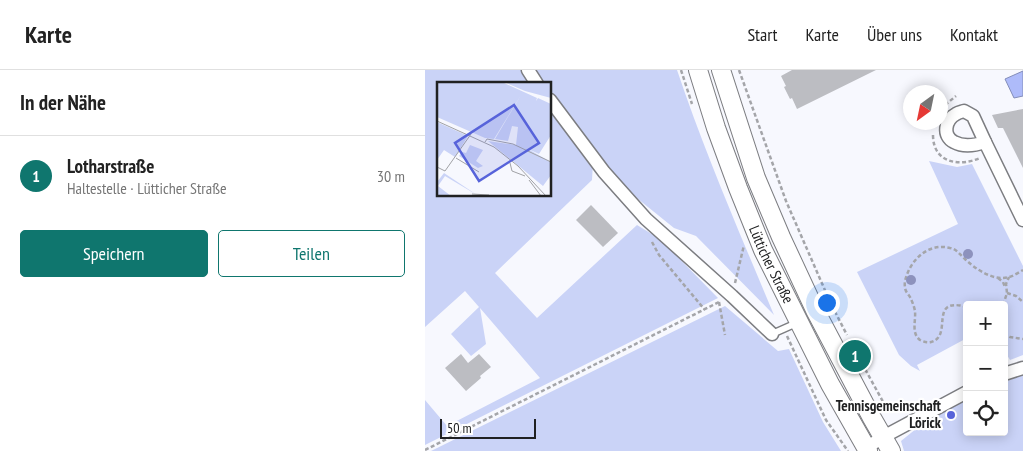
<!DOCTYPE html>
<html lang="de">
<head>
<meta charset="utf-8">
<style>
  :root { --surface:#fff; --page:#f2f2f2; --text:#222; --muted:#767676; --line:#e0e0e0; --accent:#0f766e }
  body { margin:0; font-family:"PT Sans Narrow",sans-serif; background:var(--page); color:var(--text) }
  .controls { position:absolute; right:15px; bottom:15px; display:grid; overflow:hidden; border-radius:5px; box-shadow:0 2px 12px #0003 }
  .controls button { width:45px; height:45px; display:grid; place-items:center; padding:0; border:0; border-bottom:1px solid var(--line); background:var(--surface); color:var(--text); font:25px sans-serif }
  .compass { position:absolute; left:478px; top:15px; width:45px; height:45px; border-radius:50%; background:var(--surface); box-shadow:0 2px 12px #0003; rotate:213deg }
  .scale { position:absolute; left:15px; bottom:12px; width:96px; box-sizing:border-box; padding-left:5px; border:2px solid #202122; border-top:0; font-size:14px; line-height:18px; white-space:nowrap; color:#202122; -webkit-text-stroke:4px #fff; paint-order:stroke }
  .you { position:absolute; left:401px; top:232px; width:18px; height:18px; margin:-12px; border:4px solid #fff; border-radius:50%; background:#1a73e8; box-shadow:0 0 0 8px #1a73e833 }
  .badge { display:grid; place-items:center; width:32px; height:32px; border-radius:50%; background:var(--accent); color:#fff; font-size:16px; font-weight:700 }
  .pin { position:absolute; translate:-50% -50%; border:2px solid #fff; box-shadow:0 1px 5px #0006 }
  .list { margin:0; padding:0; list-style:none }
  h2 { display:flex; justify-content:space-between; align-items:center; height:65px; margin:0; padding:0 20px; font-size:21px }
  h2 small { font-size:16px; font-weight:400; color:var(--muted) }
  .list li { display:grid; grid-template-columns:32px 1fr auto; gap:15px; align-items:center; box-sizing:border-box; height:80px; padding:0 20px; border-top:1px solid var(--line) }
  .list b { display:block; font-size:19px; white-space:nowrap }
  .list p { margin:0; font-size:16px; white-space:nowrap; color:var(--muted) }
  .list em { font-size:16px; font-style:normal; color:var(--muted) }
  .actions { display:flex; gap:10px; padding:15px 20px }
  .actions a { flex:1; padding:11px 0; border:1px solid var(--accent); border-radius:5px; text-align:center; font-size:18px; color:var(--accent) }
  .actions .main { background:var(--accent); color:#fff }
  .icon { flex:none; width:28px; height:28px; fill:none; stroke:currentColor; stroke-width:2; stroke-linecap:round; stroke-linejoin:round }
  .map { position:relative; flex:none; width:598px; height:381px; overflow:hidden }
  header { display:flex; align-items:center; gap:30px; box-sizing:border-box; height:70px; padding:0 25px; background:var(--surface); border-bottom:1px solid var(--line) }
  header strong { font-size:24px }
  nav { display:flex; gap:28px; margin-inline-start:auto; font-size:18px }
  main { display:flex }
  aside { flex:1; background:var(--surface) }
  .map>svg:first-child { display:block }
  .green { fill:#cad3f7 }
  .water { fill:#aebbfa; stroke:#838db9 }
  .building { fill:#bcbdc2 }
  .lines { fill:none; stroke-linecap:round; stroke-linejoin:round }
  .service-casing { stroke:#7c7d81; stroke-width:9 }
  .minor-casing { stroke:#7c7d81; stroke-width:15 }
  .secondary-casing { stroke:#7c7d81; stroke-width:20 }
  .path { stroke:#a4a5a9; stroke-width:2.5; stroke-dasharray:4 2.5; stroke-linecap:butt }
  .service { stroke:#fff; stroke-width:6 }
  .minor { stroke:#fff; stroke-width:12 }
  .secondary { stroke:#fff; stroke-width:18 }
  .tree { fill:#8d92bd }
  .poi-dot { fill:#5763da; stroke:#fff; stroke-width:2 }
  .labels { text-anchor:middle; stroke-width:4.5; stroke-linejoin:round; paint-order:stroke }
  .street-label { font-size:15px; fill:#202122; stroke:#fff }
  .poi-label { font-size:15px; font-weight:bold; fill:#202122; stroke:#fff; text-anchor:end }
  .inset-road { fill:none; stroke:#a1a2a6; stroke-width:1 }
  .view { fill:#5763da; fill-opacity:0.15; stroke:#5763da; stroke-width:2.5 }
  .inset-edge { fill:none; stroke:#202122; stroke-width:2.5 }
</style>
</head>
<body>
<header>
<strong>Karte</strong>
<nav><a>Start</a><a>Karte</a><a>Über uns</a><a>Kontakt</a></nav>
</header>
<main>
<aside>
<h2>In der Nähe<small></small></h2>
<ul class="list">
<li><span class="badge">1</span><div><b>Lotharstraße</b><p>Haltestelle · Lütticher Straße</p></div><em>30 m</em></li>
</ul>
<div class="actions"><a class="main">Speichern</a><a>Teilen</a></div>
</aside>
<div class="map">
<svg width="598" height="381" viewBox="0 0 598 381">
  <rect width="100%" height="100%" fill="#f7f8fe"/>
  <!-- green -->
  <g class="green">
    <path d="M 0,0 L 99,0 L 108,14 L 14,14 L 14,125 L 125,125 L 125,36 L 168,92 L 167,110 L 70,203 L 112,248 L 212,155 L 235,169 L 293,228 L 0,375 L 0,330 L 22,356 L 115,308 L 55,238 L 61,274 L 46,286 L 26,264 L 54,237 L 40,221 L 0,257 Z"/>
    <path d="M 106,0 L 252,0 C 280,83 315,164 349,245 L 271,166 L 249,158 L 187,108 L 125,27 L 125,14 L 115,14 Z"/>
    <path d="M 504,91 L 532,97 L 547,94 L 598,196 L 598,285 L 585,290 L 579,280 L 579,235 L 542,235 L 542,268 L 492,295 L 495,301 L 486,296 L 474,285 L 432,202 L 533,154 Z"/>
    <path d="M 300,236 L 353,281 L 364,279 L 398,352 L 416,381 L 6,381 Z"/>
    <path d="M 598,305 L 598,381 L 479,381 L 476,371 L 502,350 L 542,329 L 542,362 L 579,362 L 579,312 Z"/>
  </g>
  <!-- water -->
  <path class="water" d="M 598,1 L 598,26 L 589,28 L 580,9 Z"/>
  <!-- building -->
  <g class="building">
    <path d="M 367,0 L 451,0 L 372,39 L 367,28 L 365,29 L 359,17 L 361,16 L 356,6 Z"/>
    <path d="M 598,39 L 598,98 L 578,58 L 573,58 L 567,45 Z"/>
    <path d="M 166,135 L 193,163 L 178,177 L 151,150 Z"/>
    <path d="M 36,284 L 43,293 L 54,284 L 66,297 L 55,306 L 56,308 L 41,321 L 20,298 Z"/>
  </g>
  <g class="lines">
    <defs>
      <path id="service" d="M 347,264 L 374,252"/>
      <g id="minor">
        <path d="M 103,0 L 112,14"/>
        <path d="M 125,30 L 179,102 L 221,149 L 307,226 L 347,264"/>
        <path d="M 539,41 L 548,46 L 560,72 C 551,75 538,77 529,72 C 517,66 520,50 531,44 C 534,42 536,42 539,41 Z"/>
        <path d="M 560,72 L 598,150"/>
        <path d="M 579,304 L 598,298"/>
        <path d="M 441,378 L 458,367 L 542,322"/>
      </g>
      <g id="secondary">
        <path id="s1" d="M 273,0 L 291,58 L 313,118 L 338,180 L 405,314 L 443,381"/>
        <path d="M 296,0 L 331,108 L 356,167 L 390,240 L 447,348 L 466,381"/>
      </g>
    </defs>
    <!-- service casing -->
    <use href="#service" class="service-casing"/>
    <!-- minor casing -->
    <use href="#minor" class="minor-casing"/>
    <!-- secondary casing -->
    <use href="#secondary" class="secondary-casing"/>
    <!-- path -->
    <g class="path">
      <path d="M 256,0 L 267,34"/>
      <path d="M 314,0 L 361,131 L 406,234 L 422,265"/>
      <path d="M 520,35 L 531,26"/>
      <path d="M 508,65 C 508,93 534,97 555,88"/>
      <path d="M 227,172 L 234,185 L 280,240"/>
      <path d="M 573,208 L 578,212 L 580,217"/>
      <path d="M 310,213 L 319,175"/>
      <path d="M 582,223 L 591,226 L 598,232"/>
      <path d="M 294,232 L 300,265"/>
      <path d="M 578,235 L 582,223 L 581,214 L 584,207"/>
      <path d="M 542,237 C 502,226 529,266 506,272 C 503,273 499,272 495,270 C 486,263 491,251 490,241 C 489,236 487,231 485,227 C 483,224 480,221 480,217 C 479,212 481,207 483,202 C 490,186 506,173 525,178 C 532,179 535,185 540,189 C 550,199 570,212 584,207 C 589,206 594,202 598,200"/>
      <path d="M 579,263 L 585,267 L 598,269"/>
      <path d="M 362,266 L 401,350 L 423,381"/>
      <path d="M 434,288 L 462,339"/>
      <path d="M 0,380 L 296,231"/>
    </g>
    <!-- service -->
    <use href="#service" class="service"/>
    <!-- minor -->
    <use href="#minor" class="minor"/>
    <!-- secondary -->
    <use href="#secondary" class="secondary"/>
  </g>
  <!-- trees -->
  <g class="tree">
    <circle cx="543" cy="184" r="5"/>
    <circle cx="486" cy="210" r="5"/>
  </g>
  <!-- markers -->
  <circle class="poi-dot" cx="526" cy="345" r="5"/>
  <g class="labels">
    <!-- street labels -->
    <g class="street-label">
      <text dy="5" stroke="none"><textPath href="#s1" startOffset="208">Lütticher Straße</textPath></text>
    </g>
    <!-- poi labels -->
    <g class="poi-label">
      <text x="516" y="341">Tennisgemeinschaft<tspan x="516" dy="17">Lörick</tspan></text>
    </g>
  </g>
  <!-- overview -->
  <g transform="translate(12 12)">
    <rect width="114" height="114" fill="#f7f8fe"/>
    <path d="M 0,0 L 65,0 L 100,16 L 99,19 L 101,16 L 114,22 L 114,53 L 102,72 L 91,67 L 114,80 L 114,93 L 106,104 L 51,59 L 79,63 L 81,45 L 75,44 L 71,59 L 58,57 L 84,13 L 57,57 L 48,56 L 0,35 ZM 67,0 L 114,0 L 114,16 L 88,9 ZM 0,40 L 31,54 L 18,75 L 7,68 L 0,78 ZM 33,63 L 46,68 L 39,79 L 46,84 L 41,86 L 22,74 L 25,70 L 29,71 ZM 7,91 L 40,113 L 8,94 L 1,104 L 14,114 L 0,114 L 0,100 Z" fill="#cad3f7"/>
    <path class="inset-road" d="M 0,39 L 57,65 L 81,84 L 109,114M 48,60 L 50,57 L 76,62 L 114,80M 19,76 L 42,90M 73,81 L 75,89 L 88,94M 0,85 L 8,89 L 34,52M 92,98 L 104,114M 35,112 L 52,113"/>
    <path class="view" d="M 77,23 L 102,61 L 42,99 L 18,61 Z"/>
    <rect width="114" height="114" class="inset-edge"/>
  </g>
</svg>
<div class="controls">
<button>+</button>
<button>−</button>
<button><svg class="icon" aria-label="locate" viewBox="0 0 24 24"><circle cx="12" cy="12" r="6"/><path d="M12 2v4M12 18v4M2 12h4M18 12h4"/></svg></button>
</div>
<svg class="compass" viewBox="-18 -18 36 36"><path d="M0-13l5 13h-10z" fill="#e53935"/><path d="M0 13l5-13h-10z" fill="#767676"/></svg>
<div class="scale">50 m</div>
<div class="you"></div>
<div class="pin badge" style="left:430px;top:286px">1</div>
</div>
</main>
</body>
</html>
